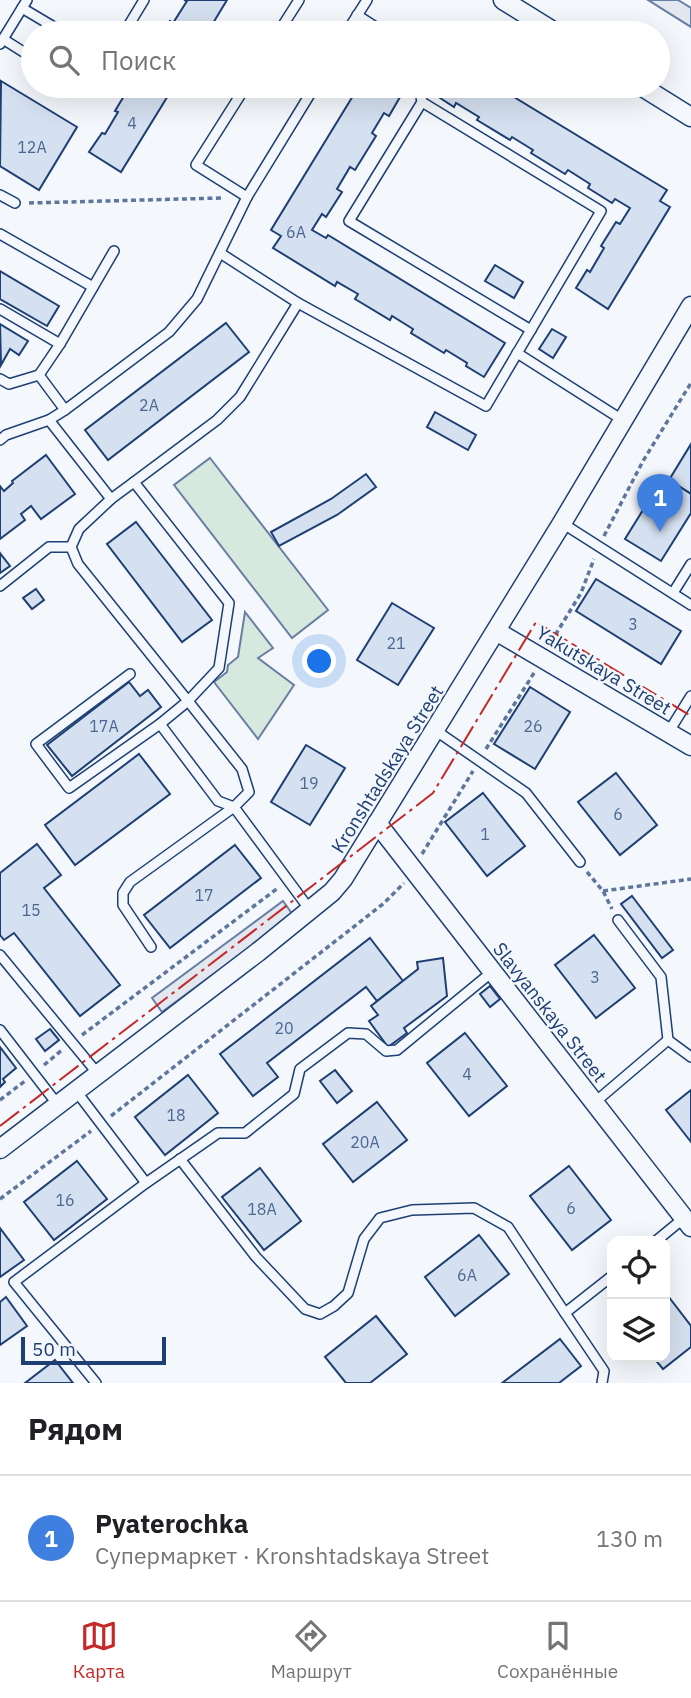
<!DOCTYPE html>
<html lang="ru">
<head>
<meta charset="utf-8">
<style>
  :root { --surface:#fff; --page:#f6f6f6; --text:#202124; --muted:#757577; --line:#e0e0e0; --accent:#c62828 }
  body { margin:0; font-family:"IBM Plex Sans",sans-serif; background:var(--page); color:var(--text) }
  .controls { position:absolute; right:21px; bottom:21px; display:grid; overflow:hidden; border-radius:14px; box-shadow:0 7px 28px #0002 }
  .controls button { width:63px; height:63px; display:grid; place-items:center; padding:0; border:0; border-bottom:2px solid var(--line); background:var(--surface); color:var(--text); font:35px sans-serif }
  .scale { position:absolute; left:21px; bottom:18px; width:145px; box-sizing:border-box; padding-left:7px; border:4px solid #1d3f73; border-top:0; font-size:19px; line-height:24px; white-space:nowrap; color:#1d3f73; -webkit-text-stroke:5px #f4f7fb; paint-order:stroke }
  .you { position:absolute; left:320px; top:662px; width:24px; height:24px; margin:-18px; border:5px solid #fff; border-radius:50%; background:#1a73e8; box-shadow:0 0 0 10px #1a73e833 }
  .badge { display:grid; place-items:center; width:46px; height:46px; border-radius:50%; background:var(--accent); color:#fff; font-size:23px; font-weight:700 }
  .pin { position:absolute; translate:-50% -58px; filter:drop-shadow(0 2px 4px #0008) }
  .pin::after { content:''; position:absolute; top:37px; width:24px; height:21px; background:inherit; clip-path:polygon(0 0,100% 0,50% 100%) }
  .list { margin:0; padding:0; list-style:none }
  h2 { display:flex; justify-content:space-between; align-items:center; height:91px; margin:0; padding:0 28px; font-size:30px }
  h2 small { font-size:23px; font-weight:400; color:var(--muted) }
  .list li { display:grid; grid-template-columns:46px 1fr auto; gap:21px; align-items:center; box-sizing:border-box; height:126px; padding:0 28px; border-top:2px solid var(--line) }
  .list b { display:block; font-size:26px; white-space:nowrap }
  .list p { margin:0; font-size:23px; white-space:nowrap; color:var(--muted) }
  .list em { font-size:23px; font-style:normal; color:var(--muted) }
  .icon { flex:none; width:38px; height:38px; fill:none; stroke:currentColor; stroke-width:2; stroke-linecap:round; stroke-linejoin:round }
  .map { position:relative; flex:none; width:691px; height:1383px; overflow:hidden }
  .search { position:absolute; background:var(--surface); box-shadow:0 7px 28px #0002; left:21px; right:21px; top:21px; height:77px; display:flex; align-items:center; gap:18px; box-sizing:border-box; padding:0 24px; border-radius:38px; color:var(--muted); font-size:26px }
  .sheet { height:217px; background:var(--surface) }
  nav { display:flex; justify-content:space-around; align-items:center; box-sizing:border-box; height:98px; border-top:2px solid var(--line); background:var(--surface); font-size:19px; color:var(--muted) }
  nav a { display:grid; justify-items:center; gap:4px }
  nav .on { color:var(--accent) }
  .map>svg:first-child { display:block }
  .green { fill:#d7e8df; stroke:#687fa3; stroke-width:2 }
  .parking { fill:#e3e8f0; stroke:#687fa3; stroke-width:2 }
  .building { fill:#d5e0f0; stroke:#1d3f73; stroke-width:2 }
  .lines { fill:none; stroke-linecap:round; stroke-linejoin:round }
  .service-casing { stroke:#1d3f73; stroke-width:12 }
  .minor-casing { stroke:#1d3f73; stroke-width:21 }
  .path { stroke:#5e769c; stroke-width:3.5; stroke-dasharray:5 3.5; stroke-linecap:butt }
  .service { stroke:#f4f7fb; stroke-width:9 }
  .minor { stroke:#f4f7fb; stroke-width:18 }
  .power { stroke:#c62828; stroke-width:2; stroke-dasharray:24 5 3.5 5; stroke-linecap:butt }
  .labels { text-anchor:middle; stroke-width:5; stroke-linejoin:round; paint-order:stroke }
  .number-label { font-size:16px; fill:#4b6792 }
  .street-label { font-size:19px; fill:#1d3f73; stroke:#f4f7fb }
</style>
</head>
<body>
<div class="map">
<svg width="691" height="1383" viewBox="0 0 691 1383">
  <rect width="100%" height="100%" fill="#f4f7fb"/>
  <!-- green -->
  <g class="green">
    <path d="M 210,458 L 328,610 L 292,638 L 174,485 Z"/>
    <path d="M 245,612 L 273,648 L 258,658 L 294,685 L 258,739 L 214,682 L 227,672 L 228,665 L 238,657 Z"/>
  </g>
  <!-- parking -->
  <g class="parking">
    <path d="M 648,0 L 678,0 L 691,8 L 691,27 Z"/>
    <path d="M 283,901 L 293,915 L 162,1012 L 152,998 Z"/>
  </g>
  <!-- building -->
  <g class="building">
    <path d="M 184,0 L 227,0 L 207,33 L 163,33 L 170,21 L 173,23 L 187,1 Z"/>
    <path d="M 1,81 L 77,127 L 39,190 L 0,166 Z"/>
    <path d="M 130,86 L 174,86 L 121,172 L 89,152 L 102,133 L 105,134 L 118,112 L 115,111 Z"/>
    <path d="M 359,86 L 382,86 L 400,97 L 389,116 L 384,113 L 372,133 L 376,136 L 355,170 L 350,167 L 337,189 L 342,192 L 326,217 L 322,214 L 312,230 L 326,238 L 328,235 L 505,343 L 484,377 L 466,366 L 467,363 L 446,350 L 444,353 L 411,333 L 413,329 L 392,316 L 390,320 L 355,299 L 358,294 L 337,282 L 335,286 L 273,248 L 281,236 L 271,230 Z"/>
    <path d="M 439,86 L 496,86 L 667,190 L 660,201 L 670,207 L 608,309 L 576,288 L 587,270 L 590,272 L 604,248 L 601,246 L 616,222 L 620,224 L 630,208 L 615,199 L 612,203 L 588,188 L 590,184 L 568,170 L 565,174 L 531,153 L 533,150 L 512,137 L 510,140 L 477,120 L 479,117 L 456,103 L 454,107 L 434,94 Z"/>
    <path d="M 495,265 L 523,282 L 514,298 L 485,281 Z"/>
    <path d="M 0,271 L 59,306 L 47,326 L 0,299 Z"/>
    <path d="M 226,323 L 249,352 L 108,460 L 85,430 Z"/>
    <path d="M 0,324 L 28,341 L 19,355 L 10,349 L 1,365 Z"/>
    <path d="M 552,329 L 566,337 L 553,358 L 539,349 Z"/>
    <path d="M 435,412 L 476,435 L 468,450 L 427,427 Z"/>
    <path d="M 691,444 L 691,494 L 669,480 Z"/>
    <path d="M 46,455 L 75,494 L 41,519 L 31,506 L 21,514 L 25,520 L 0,539 L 0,486 L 4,491 L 13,483 L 12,481 Z"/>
    <path d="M 366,474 L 376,487 L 337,515 L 279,546 L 271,532 L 331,499 Z"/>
    <path d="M 669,480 L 691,494 L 691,513 L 661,561 L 625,539 L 656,489 L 661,492 Z"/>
    <path d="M 136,522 L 212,620 L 182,642 L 107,544 Z"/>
    <path d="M 0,553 L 10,566 L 0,573 Z"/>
    <path d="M 596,579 L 681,631 L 661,664 L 576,611 Z"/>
    <path d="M 36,589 L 44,600 L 32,609 L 23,598 Z"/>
    <path d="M 392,603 L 434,628 L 398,685 L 357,660 Z"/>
    <path d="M 129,682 L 140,696 L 148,690 L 161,707 L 72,776 L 47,745 Z"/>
    <path d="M 530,687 L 570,712 L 535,769 L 494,744 Z"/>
    <path d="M 306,745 L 345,768 L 310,825 L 271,802 Z"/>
    <path d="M 139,754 L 170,794 L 75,865 L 45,825 Z"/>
    <path d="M 616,773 L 657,825 L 620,855 L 578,802 Z"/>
    <path d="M 483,793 L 525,846 L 487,876 L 445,822 Z"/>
    <path d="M 37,844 L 61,875 L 44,888 L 120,985 L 80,1016 L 14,933 L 4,940 L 0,935 L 0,873 Z"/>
    <path d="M 235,845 L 261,878 L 170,948 L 144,915 Z"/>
    <path d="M 632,896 L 673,950 L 662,958 L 621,904 Z"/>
    <path d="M 594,935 L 635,988 L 596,1018 L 555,965 Z"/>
    <path d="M 370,938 L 403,981 L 377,1001 L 366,987 L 267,1063 L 278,1077 L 253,1096 L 220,1054 Z"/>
    <path d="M 443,958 L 447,996 L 404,1028 L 407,1033 L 388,1047 L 369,1021 L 378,1015 L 371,1006 L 418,969 L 417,962 Z"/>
    <path d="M 490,986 L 500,999 L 490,1007 L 480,994 Z"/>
    <path d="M 50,1029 L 59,1040 L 45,1051 L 36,1039 Z"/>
    <path d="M 465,1033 L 507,1086 L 469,1116 L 427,1063 Z"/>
    <path d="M 0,1047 L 16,1068 L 3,1079 L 5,1082 L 0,1087 Z"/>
    <path d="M 335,1070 L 352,1091 L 337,1103 L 320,1081 Z"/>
    <path d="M 188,1075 L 218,1113 L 165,1155 L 135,1117 Z"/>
    <path d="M 691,1090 L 691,1142 L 666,1110 Z"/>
    <path d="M 377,1102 L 407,1140 L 353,1182 L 323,1144 Z"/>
    <path d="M 77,1161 L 107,1199 L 54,1240 L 24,1202 Z"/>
    <path d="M 569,1166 L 611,1220 L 572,1250 L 530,1196 Z"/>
    <path d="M 260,1168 L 301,1221 L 264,1250 L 222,1197 Z"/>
    <path d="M 0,1228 L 24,1260 L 0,1277 Z"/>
    <path d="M 479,1235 L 509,1274 L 455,1316 L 425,1277 Z"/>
    <path d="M 665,1292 L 691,1326 L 691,1347 L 663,1369 L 653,1357 L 665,1357 Z"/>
    <path d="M 6,1297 L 27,1326 L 0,1345 L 0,1302 Z"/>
    <path d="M 376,1316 L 407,1354 L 370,1383 L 346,1383 L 325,1357 Z"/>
    <path d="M 560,1339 L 581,1366 L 559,1383 L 502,1383 Z"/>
    <path d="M 55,1360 L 73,1383 L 25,1383 Z"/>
  </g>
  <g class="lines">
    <defs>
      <g id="service">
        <path d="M 22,8 L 64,33"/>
        <path d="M 357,15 L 385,33"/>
        <path d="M 124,33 L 144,0"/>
        <path d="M 278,33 L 299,0"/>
        <path d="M 346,33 L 367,0"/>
        <path d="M 3,39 L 33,58"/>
        <path d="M 0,44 L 27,0"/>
        <path d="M 77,86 L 87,92 L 91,86"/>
        <path d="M 246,86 L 196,165 L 247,197"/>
        <path d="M 422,102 L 349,221 L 531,330"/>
        <path d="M 0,195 L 15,203"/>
        <path d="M 0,234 L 93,287"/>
        <path d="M 220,253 L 298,303 L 486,406 L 601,211 L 422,102 L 419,86"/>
        <path d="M 0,309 L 60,344"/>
        <path d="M 517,353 L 624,421"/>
        <path d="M 39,375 L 60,344 L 114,251"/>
        <path d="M 0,379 L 9,384 L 39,375 L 65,410"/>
        <path d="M 49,420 L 111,499"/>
        <path d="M 0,440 L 6,435 L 49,420 L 65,410 L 169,332 L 197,299 L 247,197 L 315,86"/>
        <path d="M 134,482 L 111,499 L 79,529 L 71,547 L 78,564 L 188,701 L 160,724 L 218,801 L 234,807 L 310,910"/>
        <path d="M 562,523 L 691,605"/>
        <path d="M 0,586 L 49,547 L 71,547"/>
        <path d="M 673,593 L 691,564"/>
        <path d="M 130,674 L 36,744 L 69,788 L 160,724"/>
        <path d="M 435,730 L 526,793 L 580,862"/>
        <path d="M 668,733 L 691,696"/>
        <path d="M 618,920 L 661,977 L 668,1040 L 691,1057"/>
        <path d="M 151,947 L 123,905 L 123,893 L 130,882 L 234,807 L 249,792 L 242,769 L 188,701 L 219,668 L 229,603 L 134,482 L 217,420 L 240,397 L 298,303"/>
        <path d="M 0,955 L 98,1074"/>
        <path d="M 0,1030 L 58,1105"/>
        <path d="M 76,1091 L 146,1183"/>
        <path d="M 594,1103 L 668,1040"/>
        <path d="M 180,1159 L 256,1257 L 305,1309 L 320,1314 L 334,1306 L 348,1293 L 364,1239 L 380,1218 L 412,1210 L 474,1208 L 508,1227 L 565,1313"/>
        <path d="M 656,1241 L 684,1218"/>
        <path d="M 96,1383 L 14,1282 L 146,1183 L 218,1133 L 245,1133 L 294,1094 L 300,1069 L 348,1033 L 366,1034 L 386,1051 L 397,1050 L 492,972"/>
        <path d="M 602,1383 L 604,1371 L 565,1313 L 612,1276"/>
      </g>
      <g id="minor">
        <path d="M 503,0 L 556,33"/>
        <path d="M 641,86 L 691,117"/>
        <path d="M 496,631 L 691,746"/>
        <path d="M 377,823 L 691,1227"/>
        <path d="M 0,1149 L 258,952 L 332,892 L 343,879 L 562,523 L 691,306"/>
      </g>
    </defs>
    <!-- service casing -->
    <use href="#service" class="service-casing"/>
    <!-- minor casing -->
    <use href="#minor" class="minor-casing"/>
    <!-- path -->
    <g class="path">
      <path d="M 29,203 L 221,198"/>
      <path d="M 604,536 L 643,461 L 691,383"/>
      <path d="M 551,642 L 581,593 L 594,559"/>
      <path d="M 486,749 L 534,673"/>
      <path d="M 422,854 L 473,771"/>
      <path d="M 587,872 L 603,891 L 612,909"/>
      <path d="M 603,891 L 691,879"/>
      <path d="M 82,1035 L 278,888"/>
      <path d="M 44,1065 L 62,1050"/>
      <path d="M 0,1100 L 25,1081"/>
      <path d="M 111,1116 L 383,904 L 404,883"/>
      <path d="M 0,1199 L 91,1131"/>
    </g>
    <!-- service -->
    <use href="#service" class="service"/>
    <!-- minor -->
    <use href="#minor" class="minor"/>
    <!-- power -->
    <path class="power" d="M 0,1126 L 433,793 L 536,622 L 691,716"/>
  </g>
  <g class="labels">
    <!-- number labels -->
    <g class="number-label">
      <text x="132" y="129">4</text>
      <text x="32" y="153">12А</text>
      <text x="296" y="238">6А</text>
      <text x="149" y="411">2А</text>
      <text x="633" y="630">3</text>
      <text x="396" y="649">21</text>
      <text x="104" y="732">17А</text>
      <text x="533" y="732">26</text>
      <text x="309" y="789">19</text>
      <text x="618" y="820">6</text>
      <text x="485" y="840">1</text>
      <text x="204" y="901">17</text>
      <text x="31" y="916">15</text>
      <text x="595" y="983">3</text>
      <text x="284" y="1034">20</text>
      <text x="467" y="1080">4</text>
      <text x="176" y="1121">18</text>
      <text x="365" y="1148">20А</text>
      <text x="65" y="1206">16</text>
      <text x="571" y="1214">6</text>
      <text x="262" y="1215">18А</text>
      <text x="467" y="1281">6А</text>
    </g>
    <!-- street labels -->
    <g class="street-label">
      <text transform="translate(604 670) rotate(31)" y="7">Yakutskaya Street</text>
      <text transform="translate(387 769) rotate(-58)" y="7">Kronshtadskaya Street</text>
      <text transform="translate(550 1012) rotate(52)" y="7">Slavyanskaya Street</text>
    </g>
  </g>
</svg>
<div class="controls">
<button><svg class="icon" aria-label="locate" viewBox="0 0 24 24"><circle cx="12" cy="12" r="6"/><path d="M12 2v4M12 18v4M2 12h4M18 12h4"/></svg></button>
<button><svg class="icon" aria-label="layers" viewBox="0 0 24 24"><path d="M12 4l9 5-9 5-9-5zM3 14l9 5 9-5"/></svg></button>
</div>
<div class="scale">50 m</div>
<div class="you"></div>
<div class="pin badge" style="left:660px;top:532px;background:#3f7fe0">1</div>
<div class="search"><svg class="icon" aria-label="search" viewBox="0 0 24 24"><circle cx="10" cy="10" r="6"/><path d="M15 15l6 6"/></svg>Поиск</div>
</div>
<section class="sheet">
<h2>Рядом<small></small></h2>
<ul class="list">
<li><span class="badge" style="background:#3f7fe0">1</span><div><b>Pyaterochka</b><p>Супермаркет · Kronshtadskaya Street</p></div><em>130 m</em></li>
</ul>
</section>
<nav>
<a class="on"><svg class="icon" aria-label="map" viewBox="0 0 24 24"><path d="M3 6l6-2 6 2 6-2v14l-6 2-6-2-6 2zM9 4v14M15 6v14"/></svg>Карта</a>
<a><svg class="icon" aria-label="directions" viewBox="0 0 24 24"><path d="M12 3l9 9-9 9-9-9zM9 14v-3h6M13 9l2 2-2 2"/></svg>Маршрут</a>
<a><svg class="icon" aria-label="saved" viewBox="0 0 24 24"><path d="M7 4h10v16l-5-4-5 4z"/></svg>Сохранённые</a>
</nav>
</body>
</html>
